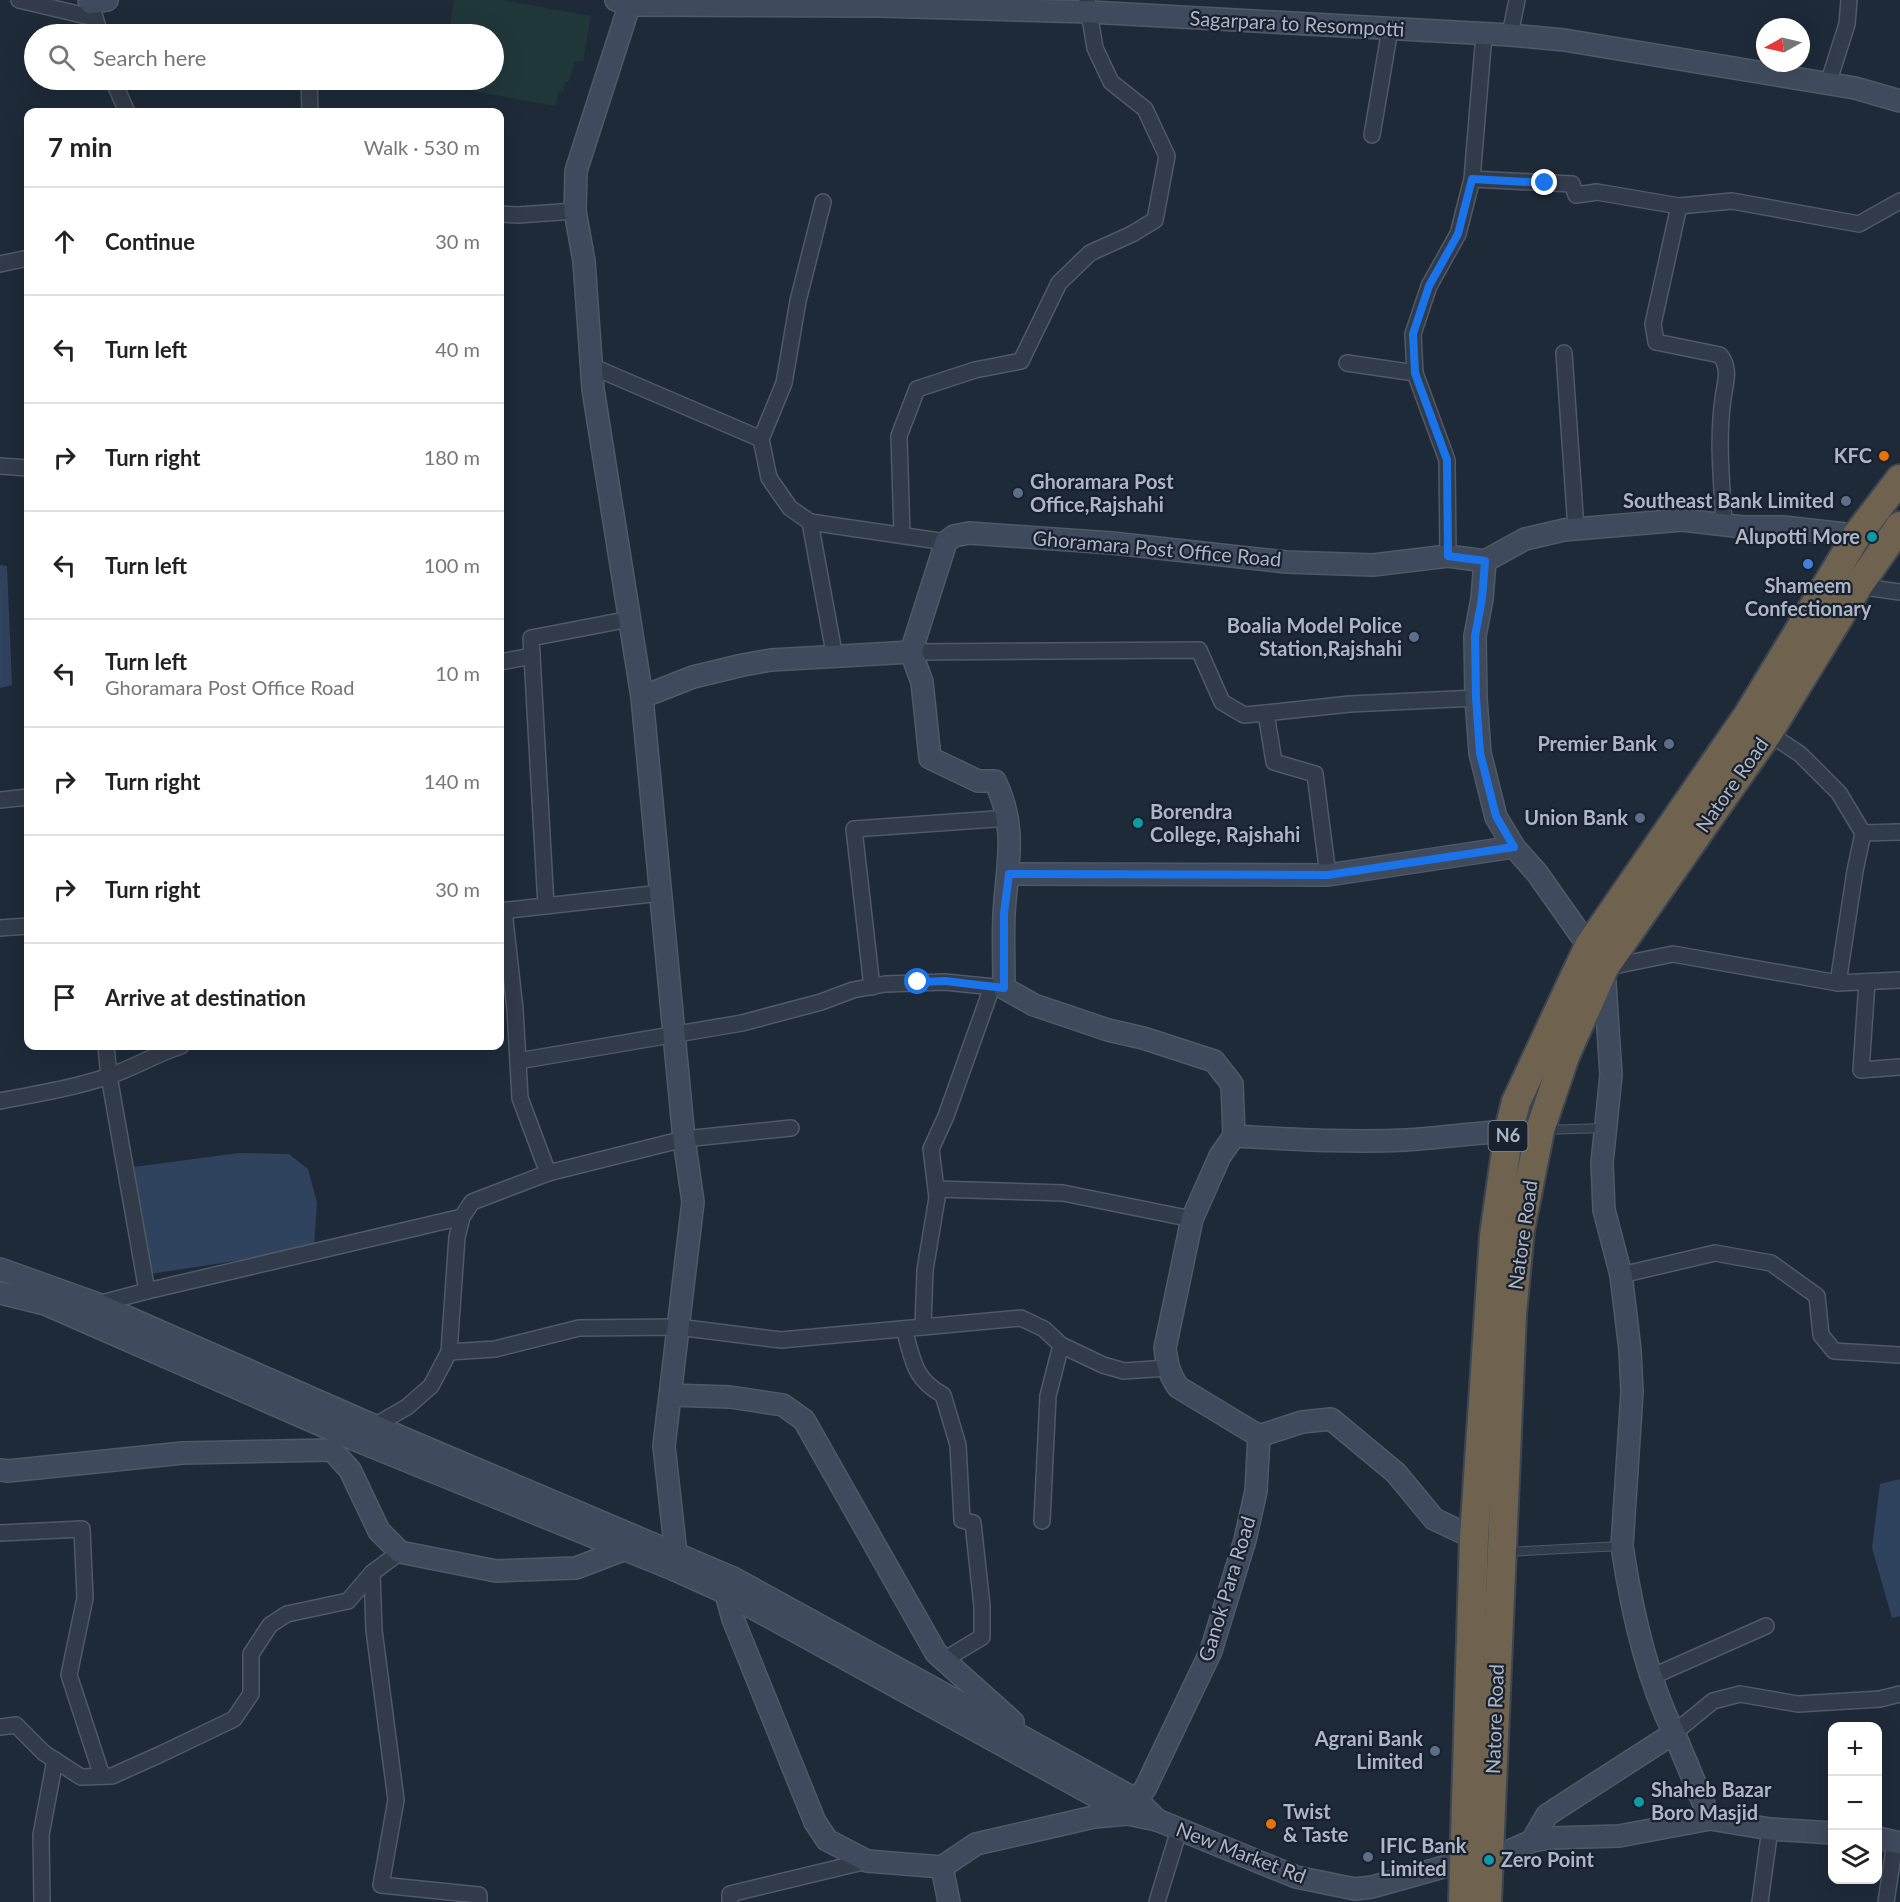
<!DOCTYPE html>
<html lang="en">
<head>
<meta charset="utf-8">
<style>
  :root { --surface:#fff; --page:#f6f6f6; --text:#222; --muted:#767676; --line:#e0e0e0 }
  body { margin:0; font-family:Lato,sans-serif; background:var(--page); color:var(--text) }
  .controls { position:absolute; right:18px; bottom:18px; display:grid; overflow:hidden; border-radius:12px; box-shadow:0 6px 24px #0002 }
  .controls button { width:54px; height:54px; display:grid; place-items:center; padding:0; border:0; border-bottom:2px solid var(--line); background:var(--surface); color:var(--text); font:30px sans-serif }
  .compass { position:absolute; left:1756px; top:18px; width:54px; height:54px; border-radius:50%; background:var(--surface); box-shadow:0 6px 24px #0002; rotate:262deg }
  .stop { position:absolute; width:18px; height:18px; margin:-14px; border:4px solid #1a73e8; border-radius:50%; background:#fff }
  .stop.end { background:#1a73e8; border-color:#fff; box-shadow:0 2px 6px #0008 }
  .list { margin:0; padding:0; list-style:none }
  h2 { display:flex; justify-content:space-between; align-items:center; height:78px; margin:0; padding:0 24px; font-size:26px }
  h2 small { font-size:20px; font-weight:400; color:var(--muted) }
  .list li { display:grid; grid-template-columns:39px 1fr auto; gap:18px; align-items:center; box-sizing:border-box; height:108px; padding:0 24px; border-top:2px solid var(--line) }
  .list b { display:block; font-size:22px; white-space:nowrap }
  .list p { margin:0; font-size:20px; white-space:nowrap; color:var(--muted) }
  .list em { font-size:20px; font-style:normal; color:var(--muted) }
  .icon { flex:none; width:33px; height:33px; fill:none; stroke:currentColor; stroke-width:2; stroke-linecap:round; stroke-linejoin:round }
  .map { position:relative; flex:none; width:1900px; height:1902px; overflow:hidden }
  .search { position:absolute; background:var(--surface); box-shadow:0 6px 24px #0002; left:24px; top:24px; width:480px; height:66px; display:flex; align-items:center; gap:15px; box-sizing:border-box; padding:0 21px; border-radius:33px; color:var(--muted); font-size:22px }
  .panel { position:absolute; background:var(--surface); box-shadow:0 6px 24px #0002; left:24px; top:108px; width:480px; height:942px; border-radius:12px }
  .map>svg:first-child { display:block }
  .green { fill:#203739 }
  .water { fill:#2f435f }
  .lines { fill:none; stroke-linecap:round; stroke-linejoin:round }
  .lane-casing { stroke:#4f5967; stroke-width:10 }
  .street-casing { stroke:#4f5967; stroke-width:18 }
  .secondary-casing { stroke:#4f5967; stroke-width:24 }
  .highway-casing { stroke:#3c4653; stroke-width:32 }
  .lane { stroke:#323b49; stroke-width:8 }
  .street { stroke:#323b49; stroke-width:15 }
  .secondary { stroke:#3f4a5c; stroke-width:21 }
  .highway { stroke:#6f624e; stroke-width:28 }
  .route { stroke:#1a73e8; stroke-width:8 }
  .food-dot { fill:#e8710a; stroke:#18212d; stroke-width:2 }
  .service-dot { fill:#5c6f8a; stroke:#18212d; stroke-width:2 }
  .culture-dot { fill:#0f9aa8; stroke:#18212d; stroke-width:2 }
  .shop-dot { fill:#3f7fe0; stroke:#18212d; stroke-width:2 }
  .labels { text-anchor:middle; stroke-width:4.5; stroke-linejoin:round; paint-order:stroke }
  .shield { fill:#18212d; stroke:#808998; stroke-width:1.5 }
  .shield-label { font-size:18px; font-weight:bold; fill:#acb6c6 }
  .street-label { font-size:20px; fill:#acb6c6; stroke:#18212d }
  .poi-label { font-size:20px; font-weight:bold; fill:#acb6c6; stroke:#18212d; text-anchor:end }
</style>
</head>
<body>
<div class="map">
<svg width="1900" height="1902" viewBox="0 0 1900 1902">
  <rect width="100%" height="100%" fill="#1e2a38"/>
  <!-- green -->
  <path class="green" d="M 454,0 L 503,0 L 591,16 L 583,62 L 575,61 L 569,82 L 565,82 L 563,93 L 558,92 L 556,106 L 461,89 L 462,80 L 494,80 L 494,34 L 449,34 Z"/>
  <!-- water -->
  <g class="water">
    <path d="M 0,565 L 7,566 L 12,685 L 0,688 Z"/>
    <path d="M 239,1153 L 289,1154 L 308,1169 L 317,1203 L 314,1246 L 287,1253 L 150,1274 L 134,1167 Z"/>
    <path d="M 1900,1479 L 1900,1616 L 1892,1618 L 1872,1548 L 1880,1484 Z"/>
  </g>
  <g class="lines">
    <defs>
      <g id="lane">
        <path d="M 1546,1130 L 1603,1128"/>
        <path d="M 1507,1552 L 1621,1546"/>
      </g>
      <g id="street">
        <path d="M 19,0 L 95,18"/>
        <path d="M 92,8 L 100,34"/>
        <path d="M 1510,35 L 1517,0"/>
        <path d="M 113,80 L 127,112"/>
        <path d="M 309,80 L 310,112"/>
        <path d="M 1828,84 L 1847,24 L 1849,0"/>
        <path d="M 1372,135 L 1390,29"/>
        <path d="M 1472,179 L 1572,184 L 1576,195 L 1597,192 L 1679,206 L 1732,201 L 1859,224 L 1900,201"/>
        <path d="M 1679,206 L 1653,324 L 1656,342 L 1720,355 C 1731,369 1725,383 1723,399 C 1717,441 1722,483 1724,524"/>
        <path d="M 500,214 L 518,215 L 575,211"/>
        <path d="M 0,264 L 28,258"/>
        <path d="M 1564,353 L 1576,529"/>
        <path d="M 1347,363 L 1415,373"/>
        <path d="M 591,366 L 761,439 L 769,478 L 790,508 L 810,522 L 835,658"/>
        <path d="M 761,439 L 784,383 L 798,301 L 823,202"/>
        <path d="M 0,466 L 28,468"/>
        <path d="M 810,522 L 946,542"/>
        <path d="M 902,535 L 899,436 L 917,389 L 975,370 L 1021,361 L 1059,283 L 1090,253 L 1132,234 L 1155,220 L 1167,156 L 1145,109 L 1111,82 L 1095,48 L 1087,0"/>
        <path d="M 1448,556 L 1447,460 L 1415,373 L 1413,334 L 1429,286 L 1458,234 L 1472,179 L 1484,34"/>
        <path d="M 1858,586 L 1900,592"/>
        <path d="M 911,652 L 1199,650 L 1222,702 L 1244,715 L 1266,713"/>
        <path d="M 500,662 L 532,656"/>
        <path d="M 1768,733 L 1800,754 L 1839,793 L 1863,833 L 1855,871 L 1838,983"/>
        <path d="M 0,800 L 28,797"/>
        <path d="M 1863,833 L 1900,832"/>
        <path d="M 1328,875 L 1315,774 L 1274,762 L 1266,713 L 1350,704 L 1476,698"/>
        <path d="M 546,906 L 531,638 L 630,619"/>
        <path d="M 500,911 L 661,893"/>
        <path d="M 504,911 L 515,1009 L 520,1098 L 548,1173"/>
        <path d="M 0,928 L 28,926"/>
        <path d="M 1604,968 L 1673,954 L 1838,983 L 1900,980"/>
        <path d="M 1867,982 L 1861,1070 L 1900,1067"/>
        <path d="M 872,987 L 854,829 L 1009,818"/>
        <path d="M 106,1046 L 109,1076 L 147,1291"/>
        <path d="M 518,1061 L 742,1023 L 821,1002 L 853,990 L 885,984 L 945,982 L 1004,988"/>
        <path d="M 0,1101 C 36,1094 74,1088 109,1076 C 133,1068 156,1054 181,1046"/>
        <path d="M 936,1189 L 931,1149 L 946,1116 L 992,987"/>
        <path d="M 1621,1275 L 1715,1253 L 1771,1263 L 1817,1296 L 1821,1335 L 1834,1351 L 1900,1355"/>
        <path d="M 94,1305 L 147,1291 L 462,1217"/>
        <path d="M 923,1327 L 925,1270 L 937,1198 L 936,1189 L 1063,1193 L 1192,1219"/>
        <path d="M 904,1329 C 913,1359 913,1379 943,1395 L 958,1445 L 962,1520 L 973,1523 L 982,1606 L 982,1637 L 944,1660"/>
        <path d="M 449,1352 L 495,1349 L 579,1328 L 678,1327 L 781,1340 L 1021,1318 L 1044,1329 L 1061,1345 L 1103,1365 L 1124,1371 L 1167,1368"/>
        <path d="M 369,1429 L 407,1407 L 431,1386 L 449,1352 L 457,1237 L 462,1217 L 472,1202 L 548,1173 L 684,1139 L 791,1128"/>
        <path d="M 1042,1521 L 1048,1396 L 1061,1345"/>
        <path d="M 0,1533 L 82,1529 L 85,1598 L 69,1675 L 102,1776"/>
        <path d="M 372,1573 L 374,1630 L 396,1800 L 381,1885 L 479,1895 L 479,1902"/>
        <path d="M 1651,1677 L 1766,1626"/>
        <path d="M 0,1727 L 16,1725 L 44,1753 L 81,1777 L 112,1776 L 161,1754 L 234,1719 L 251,1694 L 251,1654 L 270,1625 L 287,1614 L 348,1601 L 372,1573 L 400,1552"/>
        <path d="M 1674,1733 L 1713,1701 L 1740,1694 L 1798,1704 L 1880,1699 L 1900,1694"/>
        <path d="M 42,1902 L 41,1835 L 55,1760"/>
        <path d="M 730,1902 L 730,1894 L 867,1861"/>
        <path d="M 1157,1902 L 1179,1830"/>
        <path d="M 1760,1902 L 1770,1829"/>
        <path d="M 1886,1902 L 1895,1842"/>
      </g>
      <g id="secondary">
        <path d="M 89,0 L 91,3 L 107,0"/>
        <path d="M 616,0 L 630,5 L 880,6 L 1090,12 L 1510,35 L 1564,40 L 1855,88 L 1900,101"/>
        <path d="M 631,0 L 576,171 L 575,211 L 584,261 L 593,389 L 642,697 L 684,1139 L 693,1202 L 664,1446 L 676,1554 L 675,1570"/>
        <path d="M 911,652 L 922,682 L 930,758 L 978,781 L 995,781 C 1018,829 1007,864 1004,914 C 1003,938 1004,964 1004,988 L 1034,1005 L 1108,1030 L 1143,1038 L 1214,1061 L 1232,1084 L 1234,1136 C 1291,1139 1349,1143 1406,1140 C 1451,1137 1495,1130 1540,1130"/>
        <path d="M 911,652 L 946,542 L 954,536 L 969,533 L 1112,543 L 1286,562 L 1373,565 L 1448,556 L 1485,561"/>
        <path d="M 642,697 L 693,677 L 743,665 L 771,660 L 911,652"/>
        <path d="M 1009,874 L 1328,875 L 1514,847"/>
        <path d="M 1234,1136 L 1220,1156 L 1192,1219 L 1165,1348 C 1167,1364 1169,1374 1178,1387 L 1259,1436 L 1302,1422 L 1331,1419 L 1396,1473 L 1434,1519 L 1474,1538"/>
        <path d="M 0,1269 L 95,1303 L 375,1426 L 733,1578 L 1137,1800 L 1157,1820"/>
        <path d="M 0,1293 L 45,1304 L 353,1439 L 675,1570 L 724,1592 L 1128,1814 L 1157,1820 L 1296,1877 L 1355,1889 L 1372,1887 L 1465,1861"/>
        <path d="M 670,1395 L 730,1397 L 783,1405 L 804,1420 L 936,1653 L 1013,1722"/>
        <path d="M 0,1470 L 8,1471 L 183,1453 L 332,1450 L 350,1470 L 379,1531 L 400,1552 L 496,1571 L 576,1568 L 623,1550 L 627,1544"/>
        <path d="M 724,1587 L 733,1619 L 815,1822 L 827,1840 L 867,1861 L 942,1867 L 976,1844 L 1094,1817 L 1128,1814 L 1146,1787 L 1211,1651 L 1245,1540 L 1256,1491 L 1259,1436"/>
        <path d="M 1674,1733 L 1710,1819"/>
        <path d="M 1878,1838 L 1900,1843"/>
        <path d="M 1532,1841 L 1547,1815 L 1674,1733 C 1647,1679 1631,1606 1622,1546 L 1632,1392 L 1630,1350 L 1621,1275 L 1604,1210 L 1602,1163 L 1611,1075 L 1604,968 L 1537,873 L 1514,847 L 1496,817 L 1480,753 L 1476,698 L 1475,636 L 1482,599 L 1485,561 L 1525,539 L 1564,530 L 1682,520 L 1743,527 L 1783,527 L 1900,540"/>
        <path d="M 1489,1860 L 1532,1841 L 1551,1838 L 1619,1836 L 1710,1819 L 1770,1829 L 1832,1833"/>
        <path d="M 942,1867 L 949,1902"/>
      </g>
      <g id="highway">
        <path d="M 1463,1902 L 1474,1538 L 1494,1236 L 1509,1130 L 1516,1102 L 1589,946 L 1748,715 L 1857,535 L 1900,479"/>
        <path d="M 1487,1902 L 1512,1314 L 1520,1230 L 1540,1130 L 1565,1056 L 1604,968 L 1768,733 L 1858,586 L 1900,526"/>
      </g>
    </defs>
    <!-- lane casing -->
    <use href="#lane" class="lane-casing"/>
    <!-- street casing -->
    <use href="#street" class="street-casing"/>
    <!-- secondary casing -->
    <use href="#secondary" class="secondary-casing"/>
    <!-- highway casing -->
    <use href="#highway" class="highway-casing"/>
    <!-- lane -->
    <use href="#lane" class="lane"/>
    <!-- street -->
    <use href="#street" class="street"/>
    <!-- secondary -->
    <use href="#secondary" class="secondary"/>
    <!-- highway -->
    <use href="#highway" class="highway"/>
  </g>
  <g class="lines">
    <!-- route -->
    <path class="route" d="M 918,982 L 945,981 L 1004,988 L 1004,913 L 1009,874 L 1328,875 L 1514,847 L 1496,816 L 1480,753 L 1476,698 L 1475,636 L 1482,599 L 1485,561 L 1448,556 L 1447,460 L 1415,373 L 1413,334 L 1429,286 L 1458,234 L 1472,179 L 1545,183"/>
  </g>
  <!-- markers -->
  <g class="food-dot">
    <circle cx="1884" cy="456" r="6"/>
    <circle cx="1271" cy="1824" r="6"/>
  </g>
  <g class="service-dot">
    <circle cx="1018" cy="493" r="6"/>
    <circle cx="1846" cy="501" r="6"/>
    <circle cx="1414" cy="637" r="6"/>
    <circle cx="1669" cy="744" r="6"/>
    <circle cx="1640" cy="818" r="6"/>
    <circle cx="1435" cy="1751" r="6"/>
    <circle cx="1368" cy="1857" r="6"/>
  </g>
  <g class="culture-dot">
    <circle cx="1872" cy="537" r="6"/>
    <circle cx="1138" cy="823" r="6"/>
    <circle cx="1639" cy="1802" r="6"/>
    <circle cx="1489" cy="1860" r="6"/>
  </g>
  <circle class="shop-dot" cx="1808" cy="564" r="6"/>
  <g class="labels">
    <!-- shield labels -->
    <rect class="shield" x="1488.5" y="1121" width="39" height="30" rx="4.5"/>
    <g class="shield-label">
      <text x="1508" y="1142">N6</text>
    </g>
    <!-- street labels -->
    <g class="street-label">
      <text transform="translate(1297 24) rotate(3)" y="7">Sagarpara to Resompotti</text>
      <text transform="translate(1157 549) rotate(5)" y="7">Ghoramara Post Office Road</text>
      <text transform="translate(1732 785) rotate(-55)" y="7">Natore Road</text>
      <text transform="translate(1523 1235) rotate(-82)" y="7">Natore Road</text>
      <text transform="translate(1227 1589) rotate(-73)" y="7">Ganok Para Road</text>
      <text transform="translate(1495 1719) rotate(-88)" y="7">Natore Road</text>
      <text transform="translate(1241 1853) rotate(21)" y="7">New Market Rd</text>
    </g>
    <!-- poi labels -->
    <g class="poi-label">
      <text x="1872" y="463">KFC</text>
      <text x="1030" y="489" text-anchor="start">Ghoramara Post<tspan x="1030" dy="23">Office,Rajshahi</tspan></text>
      <text x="1834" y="508">Southeast Bank Limited</text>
      <text x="1860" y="544">Alupotti More</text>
      <text x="1808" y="593" text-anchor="middle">Shameem<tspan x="1808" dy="23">Confectionary</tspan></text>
      <text x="1402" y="633">Boalia Model Police<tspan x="1402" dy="23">Station,Rajshahi</tspan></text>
      <text x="1657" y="751">Premier Bank</text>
      <text x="1150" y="819" text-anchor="start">Borendra<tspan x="1150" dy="23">College, Rajshahi</tspan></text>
      <text x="1628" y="825">Union Bank</text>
      <text x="1423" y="1746">Agrani Bank<tspan x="1423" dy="23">Limited</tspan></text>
      <text x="1651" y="1797" text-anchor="start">Shaheb Bazar<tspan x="1651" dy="23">Boro Masjid</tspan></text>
      <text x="1283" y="1819" text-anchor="start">Twist<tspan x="1283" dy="23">&amp; Taste</tspan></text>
      <text x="1380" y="1853" text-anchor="start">IFIC Bank<tspan x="1380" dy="23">Limited</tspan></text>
      <text x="1501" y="1867" text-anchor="start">Zero Point</text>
    </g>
  </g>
</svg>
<div class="controls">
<button>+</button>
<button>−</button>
<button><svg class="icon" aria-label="layers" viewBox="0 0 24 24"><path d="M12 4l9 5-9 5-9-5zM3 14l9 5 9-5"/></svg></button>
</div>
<svg class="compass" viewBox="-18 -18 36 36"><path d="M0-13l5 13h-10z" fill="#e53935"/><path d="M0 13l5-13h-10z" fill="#767676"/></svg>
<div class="stop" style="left:918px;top:982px"></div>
<div class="stop end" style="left:1545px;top:183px"></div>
<div class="search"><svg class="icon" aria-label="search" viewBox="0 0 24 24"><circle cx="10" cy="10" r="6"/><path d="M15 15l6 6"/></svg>Search here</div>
<section class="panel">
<h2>7 min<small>Walk · 530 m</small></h2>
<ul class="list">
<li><svg class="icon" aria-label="ahead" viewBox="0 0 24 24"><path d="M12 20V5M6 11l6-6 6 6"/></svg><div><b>Continue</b></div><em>30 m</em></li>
<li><svg class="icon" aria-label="left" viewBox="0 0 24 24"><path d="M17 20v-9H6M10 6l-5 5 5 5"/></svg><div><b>Turn left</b></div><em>40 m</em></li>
<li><svg class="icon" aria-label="right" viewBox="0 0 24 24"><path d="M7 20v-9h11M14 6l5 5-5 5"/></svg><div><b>Turn right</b></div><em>180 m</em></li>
<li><svg class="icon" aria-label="left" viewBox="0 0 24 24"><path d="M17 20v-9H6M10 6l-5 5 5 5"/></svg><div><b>Turn left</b></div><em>100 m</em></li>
<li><svg class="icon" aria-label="left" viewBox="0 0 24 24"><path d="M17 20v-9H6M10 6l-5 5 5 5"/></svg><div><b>Turn left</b><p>Ghoramara Post Office Road</p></div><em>10 m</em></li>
<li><svg class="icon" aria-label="right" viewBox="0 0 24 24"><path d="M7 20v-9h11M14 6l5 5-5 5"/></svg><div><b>Turn right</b></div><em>140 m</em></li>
<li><svg class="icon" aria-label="right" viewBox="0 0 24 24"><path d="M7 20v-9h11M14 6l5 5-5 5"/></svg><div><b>Turn right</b></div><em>30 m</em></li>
<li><svg class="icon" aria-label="arrive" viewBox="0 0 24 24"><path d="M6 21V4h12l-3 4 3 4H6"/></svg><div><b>Arrive at destination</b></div></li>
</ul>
</section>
</div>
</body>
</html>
